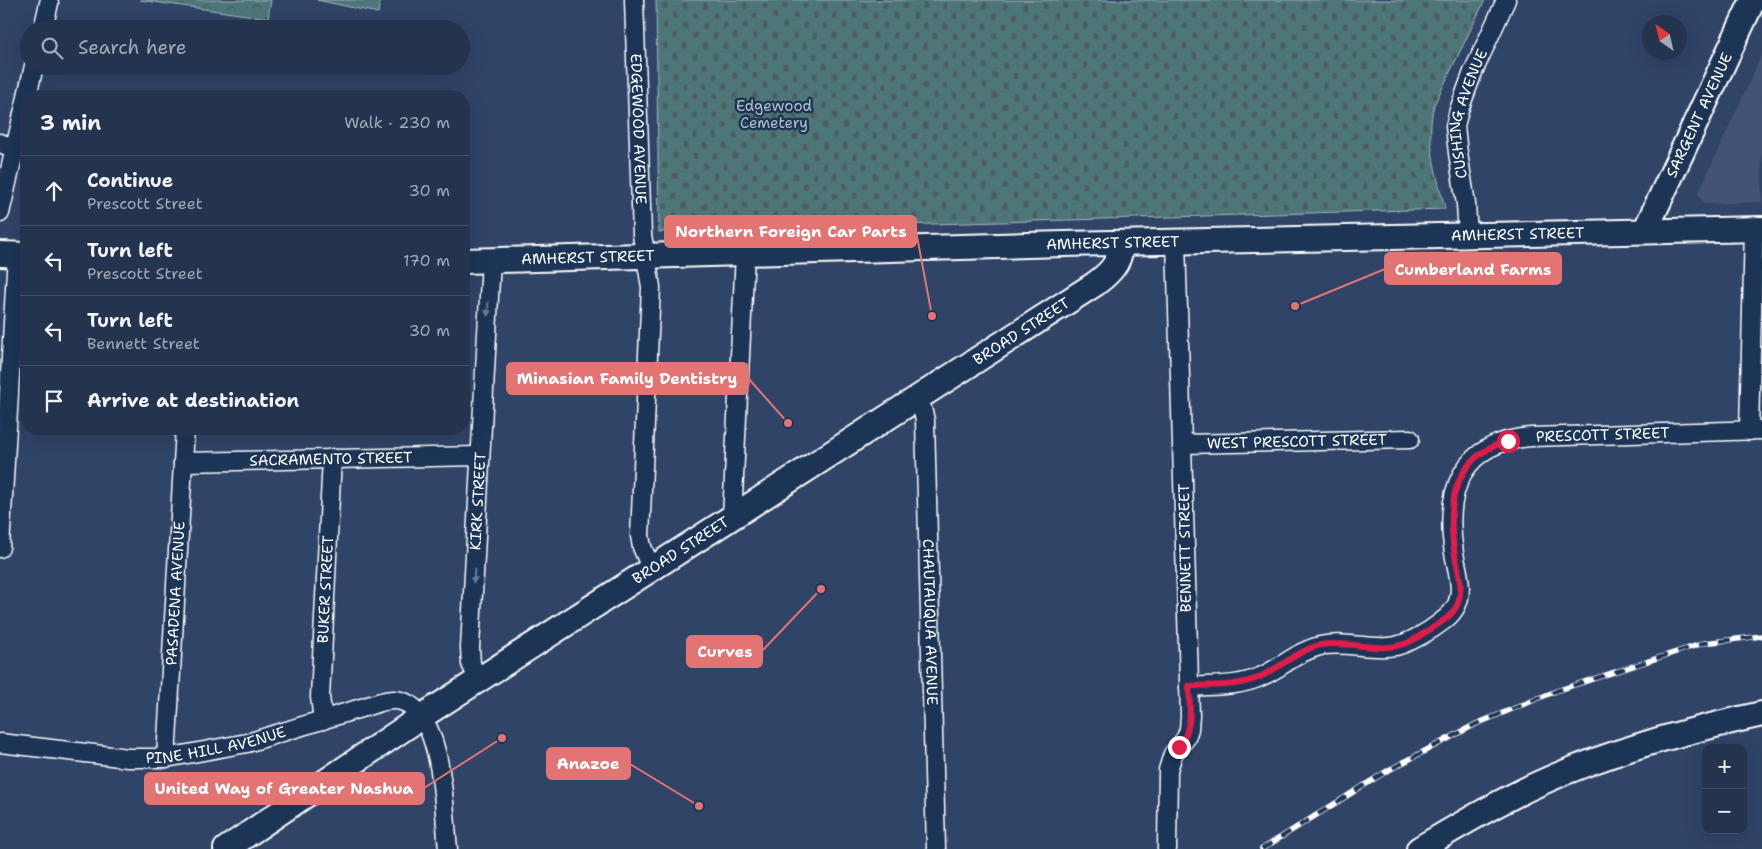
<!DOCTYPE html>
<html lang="en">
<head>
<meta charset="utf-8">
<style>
  :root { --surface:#24334e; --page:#2c3b55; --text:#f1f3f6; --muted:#a3aab6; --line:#414e66 }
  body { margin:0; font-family:"Shantell Sans",sans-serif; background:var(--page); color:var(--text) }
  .controls { position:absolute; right:15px; bottom:15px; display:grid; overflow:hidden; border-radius:10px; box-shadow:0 5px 20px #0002 }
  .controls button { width:45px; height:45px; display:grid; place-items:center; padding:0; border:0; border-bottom:1px solid var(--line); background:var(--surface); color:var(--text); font:25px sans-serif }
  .compass { position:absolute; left:1642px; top:15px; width:45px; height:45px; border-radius:50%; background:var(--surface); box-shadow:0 5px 20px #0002; rotate:326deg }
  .stop { position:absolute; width:15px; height:15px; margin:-11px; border:4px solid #e11d48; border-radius:50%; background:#fff }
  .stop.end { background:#e11d48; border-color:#fff; box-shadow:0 1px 5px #0008 }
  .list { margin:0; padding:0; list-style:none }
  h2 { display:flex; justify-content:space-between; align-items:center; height:65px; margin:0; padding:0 20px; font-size:21px }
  h2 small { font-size:16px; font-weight:400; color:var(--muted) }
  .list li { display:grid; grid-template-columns:32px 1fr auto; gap:15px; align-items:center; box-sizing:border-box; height:70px; padding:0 20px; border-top:1px solid var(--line) }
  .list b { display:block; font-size:19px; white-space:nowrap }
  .list p { margin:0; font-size:16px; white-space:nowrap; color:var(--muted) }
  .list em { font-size:16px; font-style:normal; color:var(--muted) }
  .icon { flex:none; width:28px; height:28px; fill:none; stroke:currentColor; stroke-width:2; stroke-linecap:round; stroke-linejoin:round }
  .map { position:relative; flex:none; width:1762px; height:849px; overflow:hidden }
  .search { position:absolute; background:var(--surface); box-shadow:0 5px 20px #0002; left:20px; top:20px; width:450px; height:55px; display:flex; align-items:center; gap:12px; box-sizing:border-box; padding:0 18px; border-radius:28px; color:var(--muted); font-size:19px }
  .panel { position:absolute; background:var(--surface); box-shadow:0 5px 20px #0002; left:20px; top:90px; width:450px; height:345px; border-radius:20px }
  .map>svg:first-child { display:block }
  .built { fill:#425276 }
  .forest { fill:url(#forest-crowns); stroke:#a6babc }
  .cemetery { fill:url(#cemetery-stones); stroke:#a6babc }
  .garden { fill:#4e7679; stroke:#a6babc }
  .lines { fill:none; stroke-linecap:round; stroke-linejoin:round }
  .street-casing { stroke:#fff; stroke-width:21 }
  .secondary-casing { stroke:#fff; stroke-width:28 }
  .street { stroke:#1d3557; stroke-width:18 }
  .secondary { stroke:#1d3557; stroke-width:24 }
  .rail-casing { stroke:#fff; stroke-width:5.5 }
  .rail { stroke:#1d3557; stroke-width:4; stroke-dasharray:11; stroke-linecap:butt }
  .oneway { fill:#6c7c92 }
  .route { stroke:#e11d48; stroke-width:6 }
  .labels { text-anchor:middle; stroke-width:5; stroke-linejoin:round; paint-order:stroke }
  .park-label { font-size:15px; fill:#afc1c3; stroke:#1d3557 }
  .street-label { font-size:15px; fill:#fff; stroke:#1d3557 }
  .leader { fill:none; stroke:#e47373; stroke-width:2 }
  .callout-dot { fill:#e47373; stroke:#1d3557; stroke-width:2 }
  .callout { fill:#e47373; stroke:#e47373; stroke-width:2 }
  .callout-label { font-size:16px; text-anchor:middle; font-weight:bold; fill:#fff }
</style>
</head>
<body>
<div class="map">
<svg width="1762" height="849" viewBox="0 0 1762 849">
  <defs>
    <pattern id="forest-crowns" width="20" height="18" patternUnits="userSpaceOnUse" patternTransform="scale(1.25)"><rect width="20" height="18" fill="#4e7679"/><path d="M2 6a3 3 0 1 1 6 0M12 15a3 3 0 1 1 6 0" fill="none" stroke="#4d5d5e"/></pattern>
    <pattern id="cemetery-stones" width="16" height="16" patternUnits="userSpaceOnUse" patternTransform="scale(1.25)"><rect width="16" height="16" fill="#4e7679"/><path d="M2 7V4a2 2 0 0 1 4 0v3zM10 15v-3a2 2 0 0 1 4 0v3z" fill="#4d5d5e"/></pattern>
  </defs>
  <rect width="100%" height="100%" fill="#304468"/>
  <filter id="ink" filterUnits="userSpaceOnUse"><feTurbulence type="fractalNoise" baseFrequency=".02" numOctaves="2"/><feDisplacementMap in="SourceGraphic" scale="10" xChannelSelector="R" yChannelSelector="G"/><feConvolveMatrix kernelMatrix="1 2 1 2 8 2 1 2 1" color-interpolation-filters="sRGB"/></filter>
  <g filter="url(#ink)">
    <!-- built -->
    <path class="built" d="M 1762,54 L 1762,202 L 1704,204 L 1698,194 Z"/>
    <!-- forest -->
    <path class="forest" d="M 140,0 L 271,0 L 268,18 Z"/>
    <!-- cemetery -->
    <path class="cemetery" d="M 656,0 L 1485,0 L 1434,105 C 1425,140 1437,175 1445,209 L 659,232 Z"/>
    <!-- garden -->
    <path class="garden" d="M 317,0 L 380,0 L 378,13 Z"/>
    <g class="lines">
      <defs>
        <g id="street">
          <path id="s1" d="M 634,0 L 642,235 L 651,287 L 640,536 L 642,547 L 652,570"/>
          <path d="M 43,29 L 49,3"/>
          <path d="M 27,96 L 34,66"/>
          <path d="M 0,143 L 15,149"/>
          <path d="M 0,213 L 26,101"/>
          <path id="s2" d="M 1468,235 L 1466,204 L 1458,153 L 1455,126 L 1459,110 L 1473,72 L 1506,0"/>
          <path id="s3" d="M 919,397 L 925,420 L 936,849"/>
          <path d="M 1749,431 L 1754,229"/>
          <path id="s4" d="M 1183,444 L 1410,439"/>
          <path id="s5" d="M 183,462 L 480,456"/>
          <path d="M 732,518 L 745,254"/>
          <path d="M 0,548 L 17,254"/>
          <path id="s6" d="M 479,680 L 471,664 L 470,648 L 491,260"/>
          <path id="s7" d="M 1189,687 C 1213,685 1238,687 1260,677 C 1281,668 1298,651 1320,646 C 1345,640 1371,651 1396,646 C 1408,643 1419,637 1430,630 C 1439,624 1449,618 1455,608 C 1465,592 1457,570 1454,553 C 1444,491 1461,442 1531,437 L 1762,430"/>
          <path id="s8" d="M 323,720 L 320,697 L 332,458"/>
          <path id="s9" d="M 0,743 L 128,758 L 166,758 L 247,743 L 374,704 C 384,701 394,698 404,702 C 444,717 444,813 448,849"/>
          <path id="s10" d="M 166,758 L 185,429"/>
          <path d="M 1167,849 L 1168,770 L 1173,754 L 1186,738 L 1189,729 L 1190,716 L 1176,241"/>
        </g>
        <g id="secondary">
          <path id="s11" d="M 1645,231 L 1753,0"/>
          <path d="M 0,254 L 26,255"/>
          <path id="s12" d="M 464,261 L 1064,244 L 1762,229"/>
          <path id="s13" d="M 226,849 L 421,717 L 1095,284 C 1110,273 1121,262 1121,243"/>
          <path d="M 1419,849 C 1458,826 1498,802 1540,783 C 1610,751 1686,731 1762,714"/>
        </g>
      </defs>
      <!-- street casing -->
      <use href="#street" class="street-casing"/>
      <!-- secondary casing -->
      <use href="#secondary" class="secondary-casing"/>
      <!-- street -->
      <use href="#street" class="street"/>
      <!-- secondary -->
      <use href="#secondary" class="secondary"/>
      <defs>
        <path id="rail" d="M 1262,849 L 1387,771 L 1476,724 L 1556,691 L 1704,643 L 1762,636"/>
      </defs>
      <!-- rail casing -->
      <use href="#rail" class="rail-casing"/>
      <!-- rail -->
      <use href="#rail" class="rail"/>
    </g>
    <!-- one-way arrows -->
    <defs><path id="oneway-solid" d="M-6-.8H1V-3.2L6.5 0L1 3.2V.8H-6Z" transform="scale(1.25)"/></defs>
    <g class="oneway">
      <use href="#oneway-solid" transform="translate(488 309) rotate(93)"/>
      <use href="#oneway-solid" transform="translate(474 576) rotate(93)"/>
    </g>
  </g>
  <g class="lines" filter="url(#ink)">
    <!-- route -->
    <path class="route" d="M 1179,747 C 1193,727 1190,709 1189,686 C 1213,685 1239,687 1260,677 C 1281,667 1298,650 1321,645 C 1348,640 1377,653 1404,644 C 1414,641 1422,634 1431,629 C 1440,623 1451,617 1456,607 C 1465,591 1458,571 1455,555 C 1446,505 1452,457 1508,441"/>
  </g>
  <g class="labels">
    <!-- park labels -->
    <g class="park-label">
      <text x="774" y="111">Edgewood<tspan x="774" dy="17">Cemetery</tspan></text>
    </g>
    <!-- street labels -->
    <g class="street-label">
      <text dy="5" stroke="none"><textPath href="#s2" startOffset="124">CUSHING AVENUE</textPath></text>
      <text dy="5" stroke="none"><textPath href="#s11" startOffset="128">SARGENT AVENUE</textPath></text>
      <text dy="5" stroke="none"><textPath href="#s1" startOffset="129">EDGEWOOD AVENUE</textPath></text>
      <text dy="5" stroke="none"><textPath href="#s12" startOffset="1054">AMHERST STREET</textPath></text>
      <text dy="5" stroke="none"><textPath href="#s12" startOffset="649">AMHERST STREET</textPath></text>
      <text dy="5" stroke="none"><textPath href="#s12" startOffset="124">AMHERST STREET</textPath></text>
      <text dy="5" stroke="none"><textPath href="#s13" startOffset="949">BROAD STREET</textPath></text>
      <text dy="5" stroke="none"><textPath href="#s7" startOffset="578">PRESCOTT STREET</textPath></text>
      <text dy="5" stroke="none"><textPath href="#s4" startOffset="114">WEST PRESCOTT STREET</textPath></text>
      <text dy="5" stroke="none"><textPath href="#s5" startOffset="148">SACRAMENTO STREET</textPath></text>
      <text dy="5" stroke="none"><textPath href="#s6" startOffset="181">KIRK STREET</textPath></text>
      <text transform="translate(1185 548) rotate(-91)" y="5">BENNETT STREET</text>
      <text dy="5" stroke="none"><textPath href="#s13" startOffset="544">BROAD STREET</textPath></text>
      <text dy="5" stroke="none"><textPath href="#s8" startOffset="131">BUKER STREET</textPath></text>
      <text dy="5" stroke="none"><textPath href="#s10" startOffset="165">PASADENA AVENUE</textPath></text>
      <text dy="5" stroke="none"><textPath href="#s3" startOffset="226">CHAUTAUQUA AVENUE</textPath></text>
      <text dy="5" stroke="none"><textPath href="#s9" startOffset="218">PINE HILL AVENUE</textPath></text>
    </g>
  </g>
  <!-- callouts -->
  <path class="leader" d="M932 316L916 231M1295 306L1385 269M788 423L748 378M821 589L762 651M699 806L630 764M502 738L424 788"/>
  <g class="callout-dot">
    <circle cx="932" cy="316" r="5"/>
    <circle cx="1295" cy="306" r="5"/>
    <circle cx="788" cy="423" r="5"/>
    <circle cx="821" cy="589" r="5"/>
    <circle cx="699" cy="806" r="5"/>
    <circle cx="502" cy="738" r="5"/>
  </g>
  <g class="callout">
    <rect x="665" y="216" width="251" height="31" rx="5"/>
    <rect x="1385" y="253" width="176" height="31" rx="5"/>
    <rect x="507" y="363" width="241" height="31" rx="5"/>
    <rect x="687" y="636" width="75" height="31" rx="5"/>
    <rect x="547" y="748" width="83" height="31" rx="5"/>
    <rect x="145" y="773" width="279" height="31" rx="5"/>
  </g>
  <g class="callout-label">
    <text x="791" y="237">Northern Foreign Car Parts</text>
    <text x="1473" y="275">Cumberland Farms</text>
    <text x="627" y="384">Minasian Family Dentistry</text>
    <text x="725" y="657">Curves</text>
    <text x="588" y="769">Anazoe</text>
    <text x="284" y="794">United Way of Greater Nashua</text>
  </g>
</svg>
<div class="controls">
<button>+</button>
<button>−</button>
</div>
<svg class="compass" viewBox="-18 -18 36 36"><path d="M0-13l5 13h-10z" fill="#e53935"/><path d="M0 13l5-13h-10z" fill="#a3aab6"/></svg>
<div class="stop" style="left:1508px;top:441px"></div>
<div class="stop end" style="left:1179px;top:747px"></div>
<div class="search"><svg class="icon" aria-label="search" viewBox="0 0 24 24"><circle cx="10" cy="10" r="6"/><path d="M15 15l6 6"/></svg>Search here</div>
<section class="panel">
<h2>3 min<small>Walk · 230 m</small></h2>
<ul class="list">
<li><svg class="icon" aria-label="ahead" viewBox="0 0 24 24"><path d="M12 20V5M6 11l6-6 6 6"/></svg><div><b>Continue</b><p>Prescott Street</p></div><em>30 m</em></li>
<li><svg class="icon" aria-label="left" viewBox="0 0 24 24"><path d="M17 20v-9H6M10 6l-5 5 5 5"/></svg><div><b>Turn left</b><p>Prescott Street</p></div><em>170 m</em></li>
<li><svg class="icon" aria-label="left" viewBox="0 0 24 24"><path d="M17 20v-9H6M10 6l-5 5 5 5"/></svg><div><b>Turn left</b><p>Bennett Street</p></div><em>30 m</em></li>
<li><svg class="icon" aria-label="arrive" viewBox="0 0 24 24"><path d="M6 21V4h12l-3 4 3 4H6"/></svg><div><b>Arrive at destination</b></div></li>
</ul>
</section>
</div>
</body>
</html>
